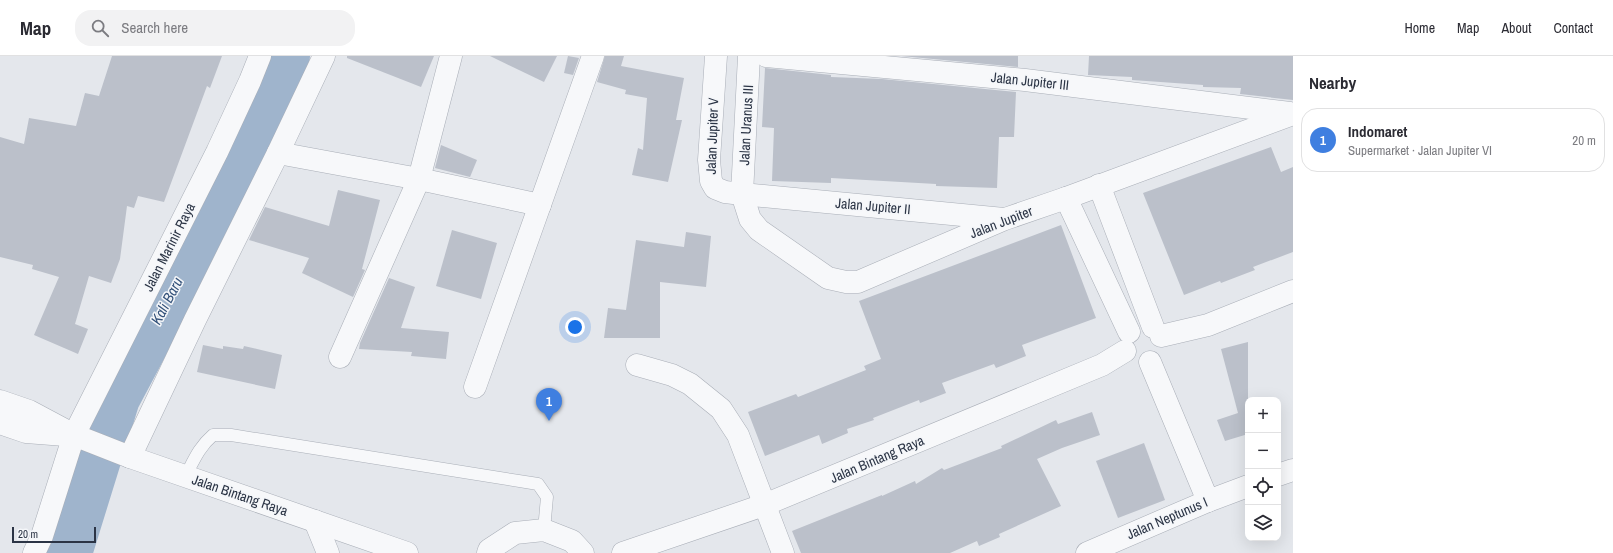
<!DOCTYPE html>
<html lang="en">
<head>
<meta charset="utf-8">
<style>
  :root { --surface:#fff; --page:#f2f2f3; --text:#2b2b33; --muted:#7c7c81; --line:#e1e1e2; --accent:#d1495b }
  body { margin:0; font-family:"Archivo Narrow",sans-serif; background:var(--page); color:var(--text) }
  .controls { position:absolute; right:12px; bottom:12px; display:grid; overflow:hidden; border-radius:8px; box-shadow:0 4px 16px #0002 }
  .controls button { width:36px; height:36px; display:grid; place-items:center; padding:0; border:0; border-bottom:1px solid var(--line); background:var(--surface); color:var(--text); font:20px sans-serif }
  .scale { position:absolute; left:12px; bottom:10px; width:84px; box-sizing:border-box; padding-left:4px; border:2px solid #2b3445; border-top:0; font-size:11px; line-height:14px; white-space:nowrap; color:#2b3445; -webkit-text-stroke:3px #f4f6f9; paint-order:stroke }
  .you { position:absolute; left:575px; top:271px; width:14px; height:14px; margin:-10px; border:3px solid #fff; border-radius:50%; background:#1a73e8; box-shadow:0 0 0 6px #1a73e833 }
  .badge { display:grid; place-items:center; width:26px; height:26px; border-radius:50%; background:var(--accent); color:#fff; font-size:13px; font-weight:700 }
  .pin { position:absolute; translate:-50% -33px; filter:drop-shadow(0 1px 2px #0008) }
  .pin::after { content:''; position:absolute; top:21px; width:14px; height:12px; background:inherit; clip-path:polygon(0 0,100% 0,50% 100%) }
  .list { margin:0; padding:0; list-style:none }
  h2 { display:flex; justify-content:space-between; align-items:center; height:52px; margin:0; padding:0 16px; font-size:17px }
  h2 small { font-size:13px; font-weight:400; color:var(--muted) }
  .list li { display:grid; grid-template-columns:26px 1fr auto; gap:12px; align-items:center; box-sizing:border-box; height:64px; margin:0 8px 8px; padding:0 8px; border:1px solid var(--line); border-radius:16px }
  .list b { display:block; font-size:15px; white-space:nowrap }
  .list p { margin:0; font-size:13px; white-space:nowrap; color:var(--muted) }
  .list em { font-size:13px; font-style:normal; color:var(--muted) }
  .icon { flex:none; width:22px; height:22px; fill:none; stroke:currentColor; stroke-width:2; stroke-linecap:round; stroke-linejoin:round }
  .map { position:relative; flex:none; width:1293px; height:497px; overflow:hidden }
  header { display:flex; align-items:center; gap:24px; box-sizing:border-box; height:56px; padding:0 20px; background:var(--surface); border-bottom:1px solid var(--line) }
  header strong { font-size:19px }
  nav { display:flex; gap:22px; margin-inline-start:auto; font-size:14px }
  .search { width:280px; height:36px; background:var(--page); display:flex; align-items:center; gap:10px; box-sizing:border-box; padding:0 14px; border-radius:16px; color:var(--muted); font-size:15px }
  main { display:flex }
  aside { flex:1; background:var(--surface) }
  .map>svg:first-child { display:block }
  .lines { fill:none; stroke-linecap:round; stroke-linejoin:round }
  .river { stroke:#9fb4cc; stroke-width:50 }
  .building { fill:#bbc0ca }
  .lane-casing { stroke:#a9aeb7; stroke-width:13 }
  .street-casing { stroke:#a9aeb7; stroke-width:23 }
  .lane { stroke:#f7f8fa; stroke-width:12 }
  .street { stroke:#f7f8fa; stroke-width:22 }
  .labels { text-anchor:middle; stroke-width:3; stroke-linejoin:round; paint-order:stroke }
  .street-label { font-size:14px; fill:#2b3445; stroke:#f4f6f9 }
  .water-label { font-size:15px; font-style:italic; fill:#34527a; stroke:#f4f6f9 }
</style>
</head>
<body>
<header>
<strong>Map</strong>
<div class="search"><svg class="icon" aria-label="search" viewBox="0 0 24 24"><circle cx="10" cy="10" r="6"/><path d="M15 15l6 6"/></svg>Search here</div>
<nav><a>Home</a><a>Map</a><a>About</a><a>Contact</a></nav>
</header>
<main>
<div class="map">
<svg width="1293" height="497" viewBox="0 0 1293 497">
  <rect width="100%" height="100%" fill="#e4e7ec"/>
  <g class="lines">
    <!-- river -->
    <path class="river" d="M 67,497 L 115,342 L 266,58 L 285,0"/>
  </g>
  <!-- building -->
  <g class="building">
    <path d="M 112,0 L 222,0 L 210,32 L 207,30 L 164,146 L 138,140 L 134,152 L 127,150 L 120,203 L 111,227 L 89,220 L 75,268 L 88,273 L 78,298 L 34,279 L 59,221 L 32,213 L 33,209 L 0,201 L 0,81 L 24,88 L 29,62 L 76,70 L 85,37 L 99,40 Z"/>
    <path d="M 347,0 L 434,0 L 421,31 L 347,2 Z"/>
    <path d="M 490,0 L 557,0 L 544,26 Z"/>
    <path d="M 568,0 L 579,2 L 573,19 L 564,17 Z"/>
    <path d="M 605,0 L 624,0 L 621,10 L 684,22 L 676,64 L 682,64 L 668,126 L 632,119 L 638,92 L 643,94 L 647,42 L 625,38 L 626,34 L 597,26 Z"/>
    <path d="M 901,0 L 1018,0 L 1018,11 Z"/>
    <path d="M 1089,0 L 1293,0 L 1293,44 L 1240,38 L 1241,32 L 1203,31 L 1203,29 L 1132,24 L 1132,21 L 1088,19 Z"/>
    <path d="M 765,12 L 831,19 L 831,21 L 882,23 L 1016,36 L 1014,81 L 999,81 L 997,132 L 936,130 L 936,128 L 831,122 L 831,127 L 772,125 L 774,72 L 762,71 Z"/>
    <path d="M 441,89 L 477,104 L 470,121 L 435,112 Z"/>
    <path d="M 1271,91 L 1281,116 L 1293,111 L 1293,196 L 1253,211 L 1255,214 L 1221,227 L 1220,225 L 1184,239 L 1143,137 Z"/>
    <path d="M 338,134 L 380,144 L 362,213 L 365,214 L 353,241 L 302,217 L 309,202 L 249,184 L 265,151 L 329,170 Z"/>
    <path d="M 1061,169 L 1096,262 L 1022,289 L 1026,300 L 996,312 L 994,308 L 942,327 L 946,337 L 920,347 L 919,344 L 873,362 L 874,364 L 847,373 L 848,377 L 822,388 L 819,379 L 765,400 L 748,356 L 796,338 L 798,341 L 866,314 L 864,310 L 881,303 L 859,245 Z"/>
    <path d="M 452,174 L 497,187 L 481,243 L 436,230 Z"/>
    <path d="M 686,176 L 711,180 L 706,231 L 660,226 L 660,282 L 604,282 L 608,252 L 626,254 L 636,184 L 684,191 Z"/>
    <path d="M 389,222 L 415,231 L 401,272 L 449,276 L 446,303 L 411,300 L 412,296 L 359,293 L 360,287 Z"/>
    <path d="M 1248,286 L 1248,378 L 1225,385 L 1217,364 L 1238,357 L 1221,293 Z"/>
    <path d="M 203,289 L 223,293 L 223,290 L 243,293 L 244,290 L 282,299 L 275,333 L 197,316 Z"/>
    <path d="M 1092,356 L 1100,379 L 1062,392 L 1037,403 L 1061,450 L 999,478 L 1000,481 L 979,490 L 977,485 L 950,497 L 801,497 L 792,475 L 882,439 L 882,440 L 915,425 L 916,428 L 942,412 L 944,414 L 1002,392 L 1001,390 L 1056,364 L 1058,368 Z"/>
    <path d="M 1144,387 L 1165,444 L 1118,462 L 1096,405 Z"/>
  </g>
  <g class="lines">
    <defs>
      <path id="lane" d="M 185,421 C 194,404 199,391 213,379 L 231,379 L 538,428 L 547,441 L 544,474"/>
      <g id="street">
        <path d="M 716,0 L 709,104 L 711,125 L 715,132 L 725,136 L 742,138 L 1004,163"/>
        <path d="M 749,0 L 742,138 L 750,163 L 759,174 L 828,222 L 846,226 L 858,226 L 1005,163 L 1066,142 L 1293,58"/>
        <path d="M 766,0 L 1025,24 L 1290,57"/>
        <path d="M 278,97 L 419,123 L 540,149"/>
        <path d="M 1099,129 L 1153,271"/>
        <path d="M 1066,142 L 1129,276"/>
        <path d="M 1161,280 L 1208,269 L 1293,235"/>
        <path d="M 340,301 L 419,123 L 451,0"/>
        <path d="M 1150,306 L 1208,445"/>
        <path d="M 637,309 L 672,319 L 690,328 L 721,353 L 738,379 L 783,497"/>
        <path d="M 475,331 L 593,0"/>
        <path d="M 0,345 L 29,355 L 74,379 L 130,401 L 407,497"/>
        <path d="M 0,367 L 26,376 L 65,379"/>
        <path d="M 130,401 L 195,264 L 278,97 L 324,0"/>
        <path d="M 1278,419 L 1293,414"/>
        <path d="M 315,465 L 328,497"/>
        <path d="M 34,497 L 42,480 L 74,379 L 217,96 L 250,25 L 260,0"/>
        <path d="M 488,497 L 489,494 L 515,477 L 544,474 L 572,485 L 583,497"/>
        <path d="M 623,497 L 764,449 L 1102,309 L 1125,295"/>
        <path d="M 1087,497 L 1208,445 L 1248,430"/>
      </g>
    </defs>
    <!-- lane casing -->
    <use href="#lane" class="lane-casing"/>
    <!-- street casing -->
    <use href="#street" class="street-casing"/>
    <!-- lane -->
    <use href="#lane" class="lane"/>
    <!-- street -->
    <use href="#street" class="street"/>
  </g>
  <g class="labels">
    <!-- street labels -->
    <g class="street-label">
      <text transform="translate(1030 25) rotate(6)" y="5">Jalan Jupiter III</text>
      <text transform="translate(746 69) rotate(-87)" y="5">Jalan Uranus III</text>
      <text transform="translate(712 80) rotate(-88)" y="5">Jalan Jupiter V</text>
      <text transform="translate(873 150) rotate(5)" y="5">Jalan Jupiter II</text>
      <text transform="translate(1001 166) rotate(-21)" y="5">Jalan Jupiter</text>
      <text transform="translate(169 191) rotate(-63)" y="5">Jalan Marinir Raya</text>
      <text transform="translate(877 403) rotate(-23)" y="5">Jalan Bintang Raya</text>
      <text transform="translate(240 439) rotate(19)" y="5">Jalan Bintang Raya</text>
      <text transform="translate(1167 462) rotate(-23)" y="5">Jalan Neptunus I</text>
    </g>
    <!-- water labels -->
    <g class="water-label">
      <text transform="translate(167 245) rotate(-62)" y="5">Kali Baru</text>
    </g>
  </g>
</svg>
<div class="controls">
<button>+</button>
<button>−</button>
<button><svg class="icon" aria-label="locate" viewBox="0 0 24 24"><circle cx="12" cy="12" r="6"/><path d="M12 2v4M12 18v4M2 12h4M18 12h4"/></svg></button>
<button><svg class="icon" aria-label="layers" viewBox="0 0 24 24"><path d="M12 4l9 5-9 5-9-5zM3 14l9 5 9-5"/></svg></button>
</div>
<div class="scale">20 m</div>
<div class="you"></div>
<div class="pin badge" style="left:549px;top:365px;background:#3f7fe0">1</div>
</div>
<aside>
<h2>Nearby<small></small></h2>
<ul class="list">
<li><span class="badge" style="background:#3f7fe0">1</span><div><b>Indomaret</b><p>Supermarket · Jalan Jupiter VI</p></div><em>20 m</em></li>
</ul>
</aside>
</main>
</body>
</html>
